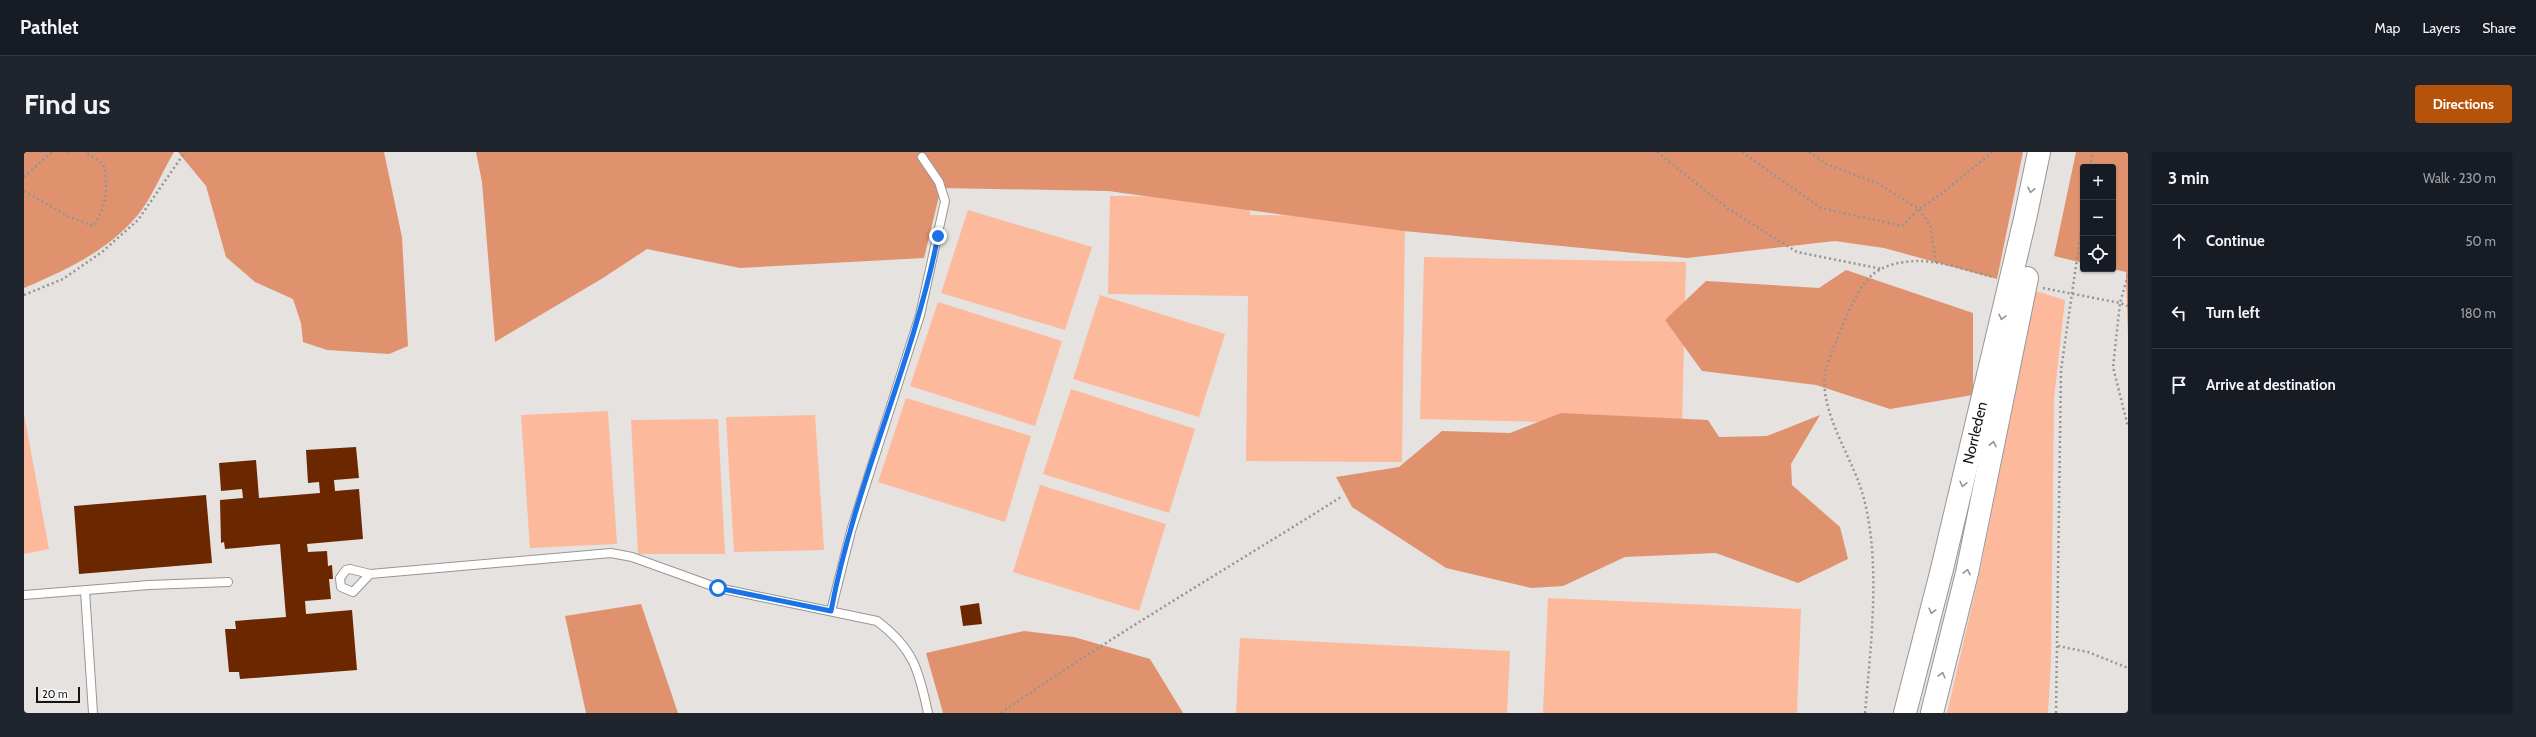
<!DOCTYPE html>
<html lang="en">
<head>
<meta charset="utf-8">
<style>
  :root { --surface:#171b24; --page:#20242c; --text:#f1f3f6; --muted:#9ea1a6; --line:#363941; --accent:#b45309 }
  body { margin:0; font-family:Cabin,sans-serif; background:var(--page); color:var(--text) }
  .controls { position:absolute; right:12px; top:12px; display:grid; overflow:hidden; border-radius:4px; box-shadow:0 1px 3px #0004 }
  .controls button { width:36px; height:36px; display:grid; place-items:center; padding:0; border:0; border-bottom:1px solid var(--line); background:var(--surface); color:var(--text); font:20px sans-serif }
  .scale { position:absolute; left:12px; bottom:10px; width:44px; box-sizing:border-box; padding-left:4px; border:2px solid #151413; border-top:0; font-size:11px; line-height:14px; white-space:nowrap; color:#151413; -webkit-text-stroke:3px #fff; paint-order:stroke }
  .stop { position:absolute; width:12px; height:12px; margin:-9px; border:3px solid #1a73e8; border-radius:50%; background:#fff }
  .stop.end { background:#1a73e8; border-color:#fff; box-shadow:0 1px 4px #0008 }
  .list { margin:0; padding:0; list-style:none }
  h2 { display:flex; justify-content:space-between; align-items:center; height:52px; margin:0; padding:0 16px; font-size:17px }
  h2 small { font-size:13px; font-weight:400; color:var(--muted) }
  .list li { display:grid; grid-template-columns:26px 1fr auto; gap:12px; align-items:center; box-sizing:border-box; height:72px; padding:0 16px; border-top:1px solid var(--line) }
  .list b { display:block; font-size:15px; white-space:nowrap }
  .list em { font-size:13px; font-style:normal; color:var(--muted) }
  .icon { flex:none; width:22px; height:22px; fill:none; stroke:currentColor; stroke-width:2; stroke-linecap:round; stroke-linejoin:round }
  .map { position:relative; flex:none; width:2104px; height:561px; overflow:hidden; border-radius:4px }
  header { display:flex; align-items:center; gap:24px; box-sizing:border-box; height:56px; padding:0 20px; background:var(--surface); border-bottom:1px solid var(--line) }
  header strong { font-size:19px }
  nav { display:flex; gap:22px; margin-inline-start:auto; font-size:14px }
  .intro { display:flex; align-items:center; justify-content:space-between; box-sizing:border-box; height:96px; padding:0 24px }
  h1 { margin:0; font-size:28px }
  .button { padding:10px 18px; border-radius:4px; background:var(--accent); color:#fff; font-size:14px; font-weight:700 }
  main { display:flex; gap:24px; padding:0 24px }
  aside { flex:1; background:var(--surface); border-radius:4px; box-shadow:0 1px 3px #0004 }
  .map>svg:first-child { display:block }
  .green { fill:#fcb99c }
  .forest { fill:#e0926f }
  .building { fill:#6b2700 }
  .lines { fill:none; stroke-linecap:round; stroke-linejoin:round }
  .service-casing { stroke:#989593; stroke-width:10 }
  .secondary-casing { stroke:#989593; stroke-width:24 }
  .path { stroke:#969391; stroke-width:2.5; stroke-dasharray:2 3; stroke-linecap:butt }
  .service { stroke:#fff; stroke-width:8 }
  .secondary { stroke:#fff; stroke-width:22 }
  .oneway { stroke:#969595 }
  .route { stroke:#1a73e8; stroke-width:5 }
  .labels { text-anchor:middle; stroke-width:4; stroke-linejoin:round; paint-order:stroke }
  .street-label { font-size:15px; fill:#151413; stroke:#fff }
</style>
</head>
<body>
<header>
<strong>Pathlet</strong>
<nav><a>Map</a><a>Layers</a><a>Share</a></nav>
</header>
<div class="intro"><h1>Find us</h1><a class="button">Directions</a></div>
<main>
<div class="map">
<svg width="2104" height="561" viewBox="0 0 2104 561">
  <rect width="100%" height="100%" fill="#e6e2e0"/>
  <!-- green -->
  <g class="green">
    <path d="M 1086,44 L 1226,45 L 1226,63 L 1381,65 L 1378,310 L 1222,309 L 1224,144 L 1084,142 Z"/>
    <path d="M 944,58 L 1068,95 L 1041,178 L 917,141 Z"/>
    <path d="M 1400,105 L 1662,110 L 1658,273 L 1396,267 Z"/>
    <path d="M 2012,139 L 2041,148 L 2030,247 L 2027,510 L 2024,561 L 1923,561 L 1956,419 Z"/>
    <path d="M 1076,143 L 1201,182 L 1175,265 L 1049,227 Z"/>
    <path d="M 914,150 L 1038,189 L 1011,274 L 886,234 Z"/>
    <path d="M 1047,237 L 1171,277 L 1145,361 L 1019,322 Z"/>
    <path d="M 882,246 L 1007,284 L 981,370 L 854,330 Z"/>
    <path d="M 584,259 L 593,392 L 506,396 L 497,263 Z"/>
    <path d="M 0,262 L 25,397 L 0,402 Z"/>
    <path d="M 791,263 L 800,398 L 710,400 L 702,265 Z"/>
    <path d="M 694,267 L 701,402 L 614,402 L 607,268 Z"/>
    <path d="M 1016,333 L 1142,372 L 1115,459 L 989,420 Z"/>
    <path d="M 1524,446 L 1777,457 L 1773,561 L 1519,561 Z"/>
    <path d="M 1216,486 L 1486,499 L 1483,561 L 1212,561 Z"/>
  </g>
  <!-- forest -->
  <g class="forest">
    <path d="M 0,0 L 150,0 C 138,20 128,46 113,64 C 82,100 42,118 0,136 Z"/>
    <path d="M 154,0 L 360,0 L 378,85 L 384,194 L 365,202 L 303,198 L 279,190 L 277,171 L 269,147 L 231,130 L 202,105 L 182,34 Z"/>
    <path d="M 452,0 L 1999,0 L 1973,127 L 1860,96 L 1811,89 L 1663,106 L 1380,79 L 1084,39 L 917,36 L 900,106 L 716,116 L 623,97 L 579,126 L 471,190 L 458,30 Z"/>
    <path d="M 2052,0 L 2104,0 L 2104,183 L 2102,120 L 2089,117 L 2089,15 L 2059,15 L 2059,111 L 2030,104 Z"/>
    <path d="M 1822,118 L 1949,161 L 1949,243 L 1866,257 L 1792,233 L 1678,219 L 1641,168 L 1682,129 L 1795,136 Z"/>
    <path d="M 1537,261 L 1684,268 L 1695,285 L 1743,284 L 1796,263 L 1767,312 L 1768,333 L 1816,375 L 1824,407 L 1774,431 L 1692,401 L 1601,405 L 1539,434 L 1507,436 L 1422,416 L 1328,355 L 1312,325 L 1375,315 L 1418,279 L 1486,281 Z"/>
    <path d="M 617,452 L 654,561 L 562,561 L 541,464 Z"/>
    <path d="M 1000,479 L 1050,485 L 1126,507 L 1159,561 L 919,561 L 902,501 Z"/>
  </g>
  <!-- building -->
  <g class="building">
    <path d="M 332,295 L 335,326 L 310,328 L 311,339 L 335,337 L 339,387 L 283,392 L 284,400 L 303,399 L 304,414 L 308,413 L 309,427 L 305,427 L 307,447 L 281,449 L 282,462 L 328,458 L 333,518 L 216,527 L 215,520 L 205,520 L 201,477 L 212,477 L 211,469 L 262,465 L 256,392 L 201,397 L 200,390 L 197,391 L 196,348 L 219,346 L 218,337 L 197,339 L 195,311 L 232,308 L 235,346 L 296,341 L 295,330 L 284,331 L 282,298 Z"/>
    <path d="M 182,343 L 188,411 L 55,422 L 50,354 Z"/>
    <path d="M 955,451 L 958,472 L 939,474 L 936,454 Z"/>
  </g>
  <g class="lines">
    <defs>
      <g id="service">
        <path d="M 346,422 L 329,440 L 317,435 L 316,426 L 322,418 L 326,417 L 346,422 L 587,401 L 608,405 L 694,436 L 853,469 C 889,496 895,518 904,561"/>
        <path d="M 61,439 L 69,561"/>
        <path d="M 0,443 L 125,433 L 204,430"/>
        <path d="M 807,459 L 827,379 L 896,163 L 921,49 L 915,30 L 898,5"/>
      </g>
      <g id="secondary">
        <path d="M 1881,561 L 1918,417 L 2001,67 L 2015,0"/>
        <path d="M 1908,561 L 1943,421 L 2003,126"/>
      </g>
    </defs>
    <!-- service casing -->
    <use href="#service" class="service-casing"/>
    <!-- secondary casing -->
    <use href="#secondary" class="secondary-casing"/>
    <!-- path -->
    <g class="path">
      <path d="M 42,0 L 47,0"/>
      <path d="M 1633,0 L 1703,56 L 1773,100 L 1858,117"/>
      <path d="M 1718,0 L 1797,56 L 1878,74 L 1895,57 L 1916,43 L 1968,0"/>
      <path d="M 1785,0 L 1802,12 L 1853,31 L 1895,57 L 1906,73 L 1912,111"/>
      <path d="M 2066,15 L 2069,0"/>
      <path d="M 0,25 L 28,0"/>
      <path d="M 0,39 L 45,65 L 70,74 C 83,51 85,37 79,12 L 61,0"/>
      <path d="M 2019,136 L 2096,151 L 2104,123"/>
      <path d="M 0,143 L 39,127 L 78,100 L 114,68 L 161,0"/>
      <path d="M 2104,154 L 2096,151 L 2089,215 L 2104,275"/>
      <path d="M 2034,494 L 2064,500 L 2104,516"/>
      <path d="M 977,561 C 1087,484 1203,417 1317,345"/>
      <path d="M 1841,561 C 1847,491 1859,398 1835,331 C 1823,298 1793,252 1802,216 C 1811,193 1829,139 1848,123 C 1859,113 1879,109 1894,109 C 1918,109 1945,119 1969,125"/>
      <path d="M 2032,561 L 2037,218 L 2059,65"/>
    </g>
    <!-- service -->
    <use href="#service" class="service"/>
    <!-- secondary -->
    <use href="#secondary" class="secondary"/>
  </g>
  <!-- one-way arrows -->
  <defs><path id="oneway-chevron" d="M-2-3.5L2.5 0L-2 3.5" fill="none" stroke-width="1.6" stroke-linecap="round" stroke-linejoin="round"/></defs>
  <g class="oneway">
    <use href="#oneway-chevron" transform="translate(2007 38) rotate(102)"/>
    <use href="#oneway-chevron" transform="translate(1978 165) rotate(103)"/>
    <use href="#oneway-chevron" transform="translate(1969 292) rotate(-79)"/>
    <use href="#oneway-chevron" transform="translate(1939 332) rotate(103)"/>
    <use href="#oneway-chevron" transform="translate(1943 420) rotate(-78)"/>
    <use href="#oneway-chevron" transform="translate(1908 459) rotate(104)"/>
    <use href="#oneway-chevron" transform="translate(1918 523) rotate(-76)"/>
  </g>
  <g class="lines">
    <!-- route -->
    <path class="route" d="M 694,436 L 807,459 C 831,331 889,212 914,84"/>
  </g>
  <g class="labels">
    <!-- street labels -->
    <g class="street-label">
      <text transform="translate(1951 281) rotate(-77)" y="5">Norrleden</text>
    </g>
  </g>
</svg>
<div class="controls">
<button>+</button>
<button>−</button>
<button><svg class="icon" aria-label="locate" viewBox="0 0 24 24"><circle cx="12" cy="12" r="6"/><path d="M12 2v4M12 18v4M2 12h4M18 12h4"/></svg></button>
</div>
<div class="scale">20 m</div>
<div class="stop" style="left:694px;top:436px"></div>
<div class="stop end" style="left:914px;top:84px"></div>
</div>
<aside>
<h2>3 min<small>Walk · 230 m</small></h2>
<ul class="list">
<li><svg class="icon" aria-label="ahead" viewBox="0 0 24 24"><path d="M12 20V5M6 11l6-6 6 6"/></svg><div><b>Continue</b></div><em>50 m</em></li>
<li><svg class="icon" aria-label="left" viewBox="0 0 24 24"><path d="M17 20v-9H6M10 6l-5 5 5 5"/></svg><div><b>Turn left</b></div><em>180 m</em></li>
<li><svg class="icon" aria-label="arrive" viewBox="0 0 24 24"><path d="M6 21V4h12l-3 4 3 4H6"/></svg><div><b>Arrive at destination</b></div></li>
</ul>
</aside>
</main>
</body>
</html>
